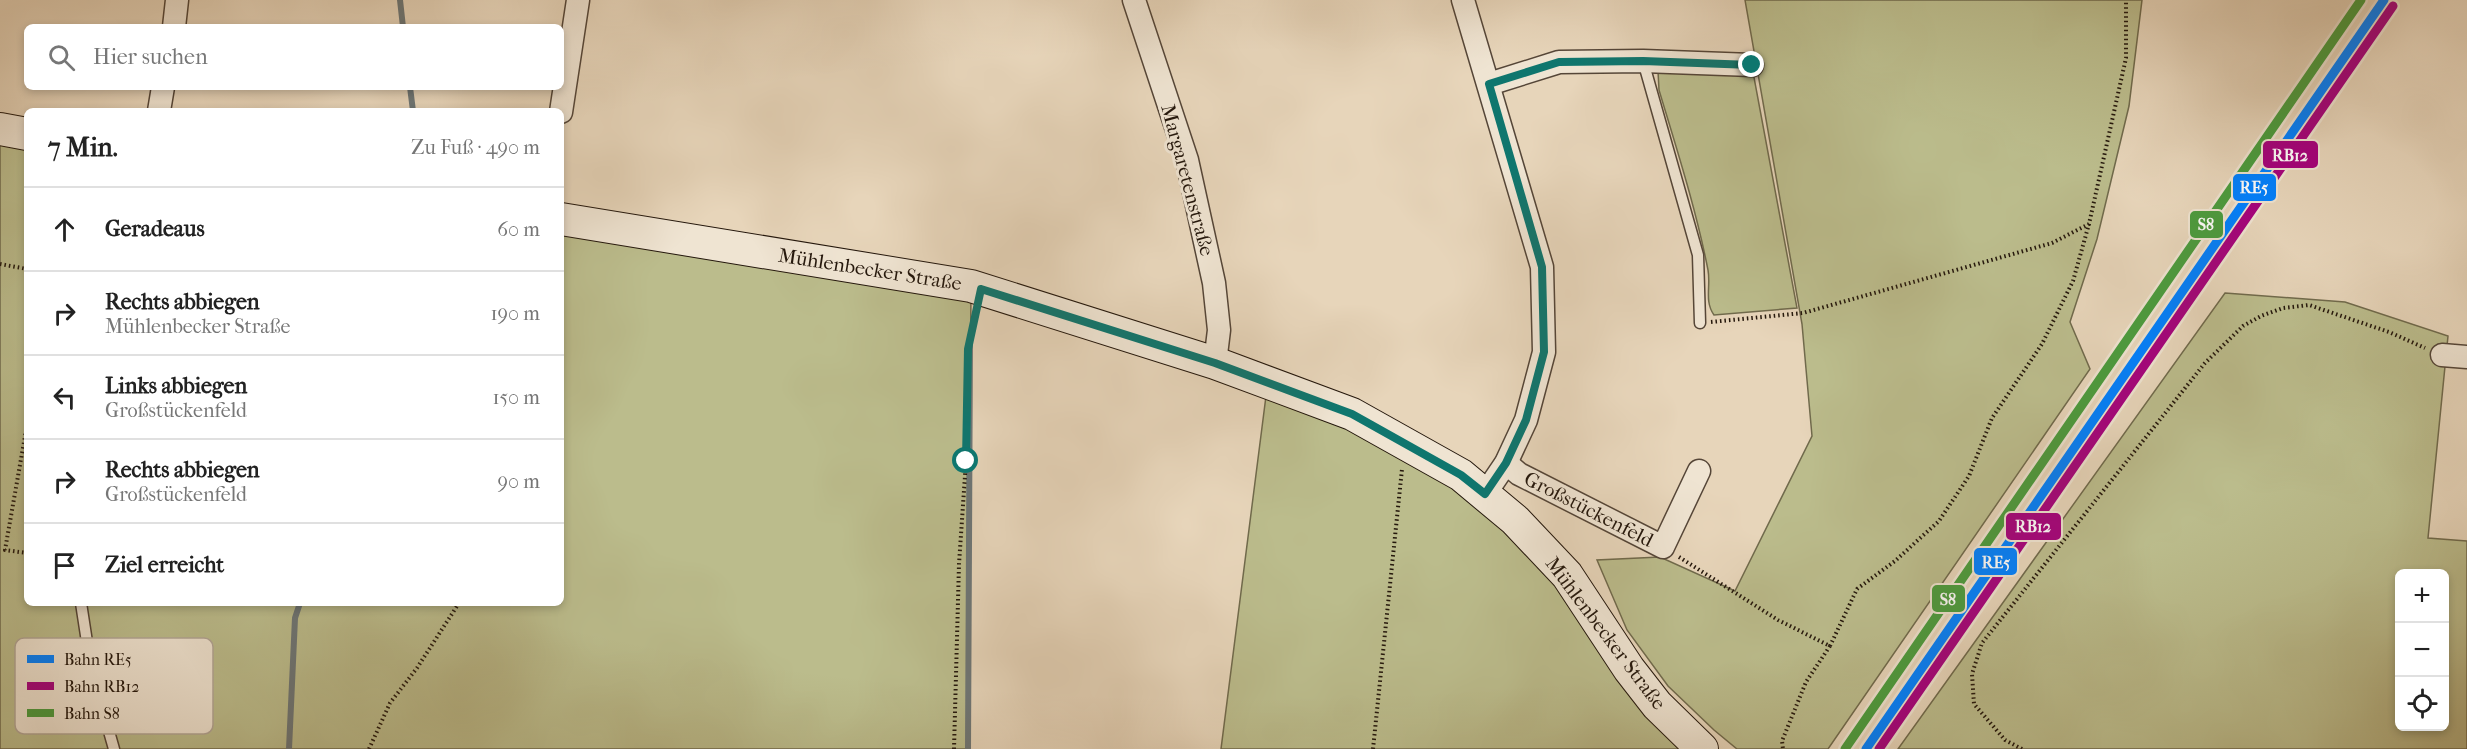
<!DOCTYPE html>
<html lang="de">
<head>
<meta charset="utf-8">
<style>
  :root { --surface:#fff; --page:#f6f6f6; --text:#222; --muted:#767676; --line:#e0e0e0 }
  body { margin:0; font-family:"IM FELL French Canon",serif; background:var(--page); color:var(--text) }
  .controls { position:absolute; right:18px; bottom:18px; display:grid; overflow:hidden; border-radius:9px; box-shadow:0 3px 9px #0003 }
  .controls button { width:54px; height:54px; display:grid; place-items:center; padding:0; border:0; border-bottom:2px solid var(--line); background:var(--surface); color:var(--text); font:30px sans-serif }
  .stop { position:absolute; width:18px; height:18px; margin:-14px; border:4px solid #0f766e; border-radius:50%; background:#fff }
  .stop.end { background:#0f766e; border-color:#fff; box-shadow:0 2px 6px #0008 }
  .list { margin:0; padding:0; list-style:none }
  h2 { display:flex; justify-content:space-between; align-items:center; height:78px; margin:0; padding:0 24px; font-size:26px }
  h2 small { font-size:20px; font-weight:400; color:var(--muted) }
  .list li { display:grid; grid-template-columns:39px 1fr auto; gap:18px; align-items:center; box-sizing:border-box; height:84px; padding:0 24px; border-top:2px solid var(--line) }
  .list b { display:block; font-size:22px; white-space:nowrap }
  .list p { margin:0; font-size:20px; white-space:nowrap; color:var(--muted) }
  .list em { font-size:20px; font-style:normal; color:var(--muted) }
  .icon { flex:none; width:33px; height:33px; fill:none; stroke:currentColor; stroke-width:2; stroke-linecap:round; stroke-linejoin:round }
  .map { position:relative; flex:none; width:2467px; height:749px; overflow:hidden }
  .search { position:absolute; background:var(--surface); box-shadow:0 3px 9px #0003; left:24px; top:24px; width:540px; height:66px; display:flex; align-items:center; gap:15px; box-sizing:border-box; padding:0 21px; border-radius:9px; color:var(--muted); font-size:22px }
  .panel { position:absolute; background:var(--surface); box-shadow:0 3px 9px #0003; left:24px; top:108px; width:540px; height:498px; border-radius:9px }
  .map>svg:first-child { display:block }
  .green { fill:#bbbc8c; stroke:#706a4c; stroke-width:1.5; fill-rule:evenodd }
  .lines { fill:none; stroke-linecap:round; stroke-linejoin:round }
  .stream { stroke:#6d7676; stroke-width:6 }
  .service-casing { stroke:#554638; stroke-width:13 }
  .minor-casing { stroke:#554638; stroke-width:25 }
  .secondary-casing { stroke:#24170c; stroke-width:34 }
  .path { stroke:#24170c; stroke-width:4; stroke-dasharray:1.5 3; stroke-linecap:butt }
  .service { stroke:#efe4d2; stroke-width:10 }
  .minor { stroke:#efe4d2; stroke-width:22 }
  .secondary { stroke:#efe4d2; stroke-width:32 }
  .rail-1-casing { stroke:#efe4d2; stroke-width:14 }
  .rail-2-casing { stroke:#efe4d2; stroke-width:14 }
  .rail-3-casing { stroke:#efe4d2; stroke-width:14 }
  .rail-1 { stroke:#0080ff; stroke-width:9 }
  .rail-2 { stroke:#a5027d; stroke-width:9 }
  .rail-3 { stroke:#4b9c3e; stroke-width:9 }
  .route { stroke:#0f766e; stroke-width:8 }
  .labels { text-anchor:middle; stroke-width:6; stroke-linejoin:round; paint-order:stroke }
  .street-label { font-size:20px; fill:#24170c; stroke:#efe4d2 }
  .key { fill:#efe4d2; stroke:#b2a697; stroke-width:1.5 }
  .key-label { font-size:16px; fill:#24170c }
  .line-badge { stroke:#efe4d2; stroke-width:2 }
  .badge-label { font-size:16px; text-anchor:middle; font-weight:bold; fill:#fff }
</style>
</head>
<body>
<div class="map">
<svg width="2467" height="749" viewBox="0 0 2467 749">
  <rect width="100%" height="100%" fill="#e7d5ba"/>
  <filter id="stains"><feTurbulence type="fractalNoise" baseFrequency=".00333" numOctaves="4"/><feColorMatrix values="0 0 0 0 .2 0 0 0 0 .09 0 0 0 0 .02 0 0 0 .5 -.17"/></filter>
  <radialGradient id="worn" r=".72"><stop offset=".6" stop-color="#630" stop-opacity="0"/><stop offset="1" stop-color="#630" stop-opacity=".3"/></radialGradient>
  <!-- green -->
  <g class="green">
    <path d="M 1745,0 L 2142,0 L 2129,106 L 2097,239 L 2070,322 L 2090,369 L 1828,749 L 1737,749 L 1714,730 L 1668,686 L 1627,630 L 1597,560 L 1660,557 L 1735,591 L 1812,436 L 1802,324 Z"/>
    <path d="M 1658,71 L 1753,72 L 1797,308 L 1714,315 C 1704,301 1711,286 1708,270 C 1696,209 1677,150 1659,90 Z"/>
    <path d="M 0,133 L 27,138 L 27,603 L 561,603 L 561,219 L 971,286 L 968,749 L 0,749 Z"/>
    <path d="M 2225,293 L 2345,302 L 2448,336 L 2428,538 L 2467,541 L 2467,749 L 1898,749 ZM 2400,574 L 2444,574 L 2444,726 L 2400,726 Z"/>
    <path d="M 1266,396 L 1347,426 L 1461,475 L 1696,749 L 1221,749 Z"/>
  </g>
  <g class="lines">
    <!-- stream -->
    <g class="stream">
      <path d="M 400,0 L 403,27"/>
      <path d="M 410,87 L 413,111"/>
      <path d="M 289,749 L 295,618 L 300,603"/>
      <path d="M 968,749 L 970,337"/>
    </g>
    <defs>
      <g id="service">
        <path d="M 1643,61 L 1698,255 L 1700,323"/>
        <path d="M 81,603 L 91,668 L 114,749"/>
      </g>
      <g id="minor">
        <path d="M 1134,0 L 1187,160 L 1214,283 L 1219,330 L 1215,363"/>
        <path d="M 1463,0 L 1542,267 L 1544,352 L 1526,420 L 1506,463 L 1485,494"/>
        <path d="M 174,27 L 177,0"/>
        <path d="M 1489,84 L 1559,62 L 1643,61 L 1752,65"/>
        <path d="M 159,111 L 163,87"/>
        <path d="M 561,112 L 578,0"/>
        <path d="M 2442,355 L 2467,357"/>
        <path d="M 1506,463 L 1519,474 L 1663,547 L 1699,471"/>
      </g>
      <g id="secondary">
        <path d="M 0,129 L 27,134"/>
        <path d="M 561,219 L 971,286 L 1215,363 L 1352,414 L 1461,475 L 1515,520 L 1567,575 L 1629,669 L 1657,705 L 1702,749"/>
      </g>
    </defs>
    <!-- service casing -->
    <use href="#service" class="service-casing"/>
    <!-- minor casing -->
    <use href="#minor" class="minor-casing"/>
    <!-- secondary casing -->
    <use href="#secondary" class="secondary-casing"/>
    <!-- path -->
    <g class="path">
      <path d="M 0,264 L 27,269"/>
      <path d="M 1711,322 L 1803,313 L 2052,243 L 2089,224 L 2126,58 L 2126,0"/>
      <path d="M 27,425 L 5,550 L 27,553"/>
      <path d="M 1679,557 L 1778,620 L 1830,646 L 1806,682 L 1782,741 L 1783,749"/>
      <path d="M 1830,646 L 1857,589 L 1895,561 L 1939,521 L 1969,476 L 1992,418 L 2042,344 L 2073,281 L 2089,224"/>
      <path d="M 369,749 L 390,703 L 417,668 L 459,603"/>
      <path d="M 954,749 L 959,564 L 966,461 L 968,349 L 976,313"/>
      <path d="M 1373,749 L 1402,469"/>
      <path d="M 2022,749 L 2005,740 L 1974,704 L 1972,674 L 1982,643 L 2205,363 L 2243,326 L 2261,316 L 2283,308 L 2309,305 L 2389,332 L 2425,348"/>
    </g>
    <!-- service -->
    <use href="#service" class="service"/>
    <!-- minor -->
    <use href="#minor" class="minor"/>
    <!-- secondary -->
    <use href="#secondary" class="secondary"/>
    <defs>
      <path id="rail-1" d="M 1866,749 L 2384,0"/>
      <path id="rail-2" d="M 1879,749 L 2393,6"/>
      <path id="rail-3" d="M 1845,749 L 2361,0"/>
    </defs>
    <!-- rail-1 casing -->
    <use href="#rail-1" class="rail-1-casing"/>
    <!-- rail-2 casing -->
    <use href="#rail-2" class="rail-2-casing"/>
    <!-- rail-3 casing -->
    <use href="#rail-3" class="rail-3-casing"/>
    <!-- rail-1 -->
    <use href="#rail-1" class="rail-1"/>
    <!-- rail-2 -->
    <use href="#rail-2" class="rail-2"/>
    <!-- rail-3 -->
    <use href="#rail-3" class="rail-3"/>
  </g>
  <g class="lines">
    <!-- route -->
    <path class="route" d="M 966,461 L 968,349 L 981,289 L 1215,363 L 1352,414 L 1461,475 L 1485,494 L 1506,463 L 1526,420 L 1544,352 L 1542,267 L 1489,84 L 1559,62 L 1643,61 L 1752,65"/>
  </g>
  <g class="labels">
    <!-- street labels -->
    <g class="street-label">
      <text transform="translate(1188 180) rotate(75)" y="7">Margaretenstraße</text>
      <text transform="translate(870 269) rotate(9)" y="7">Mühlenbecker Straße</text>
      <text transform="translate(1589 509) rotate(27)" y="7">Großstückenfeld</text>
      <text transform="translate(1606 633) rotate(53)" y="7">Mühlenbecker Straße</text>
    </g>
  </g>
  <!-- legend -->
  <rect x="15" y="638" width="198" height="96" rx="9" class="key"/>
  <rect x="27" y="655" width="27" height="8" fill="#0080ff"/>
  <rect x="27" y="682" width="27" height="8" fill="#a5027d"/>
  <rect x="27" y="709" width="27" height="8" fill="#4b9c3e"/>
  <g class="key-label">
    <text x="64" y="665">Bahn RE5</text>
    <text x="64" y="692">Bahn RB12</text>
    <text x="64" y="719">Bahn S8</text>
  </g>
  <g class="line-badge">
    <rect x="2262" y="140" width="57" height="29" rx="6" fill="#a5027d"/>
    <rect x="2232" y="173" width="45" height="29" rx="6" fill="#0080ff"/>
    <rect x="2189" y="210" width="35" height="29" rx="6" fill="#4b9c3e"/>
    <rect x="2005" y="512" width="57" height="29" rx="6" fill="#a5027d"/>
    <rect x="1973" y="547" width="45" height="29" rx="6" fill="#0080ff"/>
    <rect x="1931" y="584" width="35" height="29" rx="6" fill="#4b9c3e"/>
  </g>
  <g class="badge-label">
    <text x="2290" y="161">RB12</text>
    <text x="2254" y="193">RE5</text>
    <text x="2206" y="230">S8</text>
    <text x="2033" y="532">RB12</text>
    <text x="1996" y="568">RE5</text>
    <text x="1948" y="605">S8</text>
  </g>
  <rect width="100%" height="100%" filter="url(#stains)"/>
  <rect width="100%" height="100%" fill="url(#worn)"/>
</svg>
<div class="controls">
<button>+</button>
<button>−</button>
<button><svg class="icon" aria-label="locate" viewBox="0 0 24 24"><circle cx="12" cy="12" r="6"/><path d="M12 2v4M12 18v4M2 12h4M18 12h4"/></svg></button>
</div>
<div class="stop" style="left:966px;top:461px"></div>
<div class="stop end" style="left:1752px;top:65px"></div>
<div class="search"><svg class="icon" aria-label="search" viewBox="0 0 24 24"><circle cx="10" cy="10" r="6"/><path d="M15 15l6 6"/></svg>Hier suchen</div>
<section class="panel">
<h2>7 Min.<small>Zu Fuß · 490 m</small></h2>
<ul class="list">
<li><svg class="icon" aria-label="ahead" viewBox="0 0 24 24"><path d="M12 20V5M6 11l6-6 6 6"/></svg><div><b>Geradeaus</b></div><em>60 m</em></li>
<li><svg class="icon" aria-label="right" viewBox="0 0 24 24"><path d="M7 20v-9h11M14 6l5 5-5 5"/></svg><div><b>Rechts abbiegen</b><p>Mühlenbecker Straße</p></div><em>190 m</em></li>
<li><svg class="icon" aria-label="left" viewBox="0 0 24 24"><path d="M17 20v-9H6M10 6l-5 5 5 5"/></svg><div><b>Links abbiegen</b><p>Großstückenfeld</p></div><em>150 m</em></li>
<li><svg class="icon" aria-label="right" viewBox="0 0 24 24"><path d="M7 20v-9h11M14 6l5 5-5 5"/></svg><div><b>Rechts abbiegen</b><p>Großstückenfeld</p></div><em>90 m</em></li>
<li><svg class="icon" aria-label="arrive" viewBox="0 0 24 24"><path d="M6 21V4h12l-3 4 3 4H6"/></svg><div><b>Ziel erreicht</b></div></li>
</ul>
</section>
</div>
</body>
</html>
